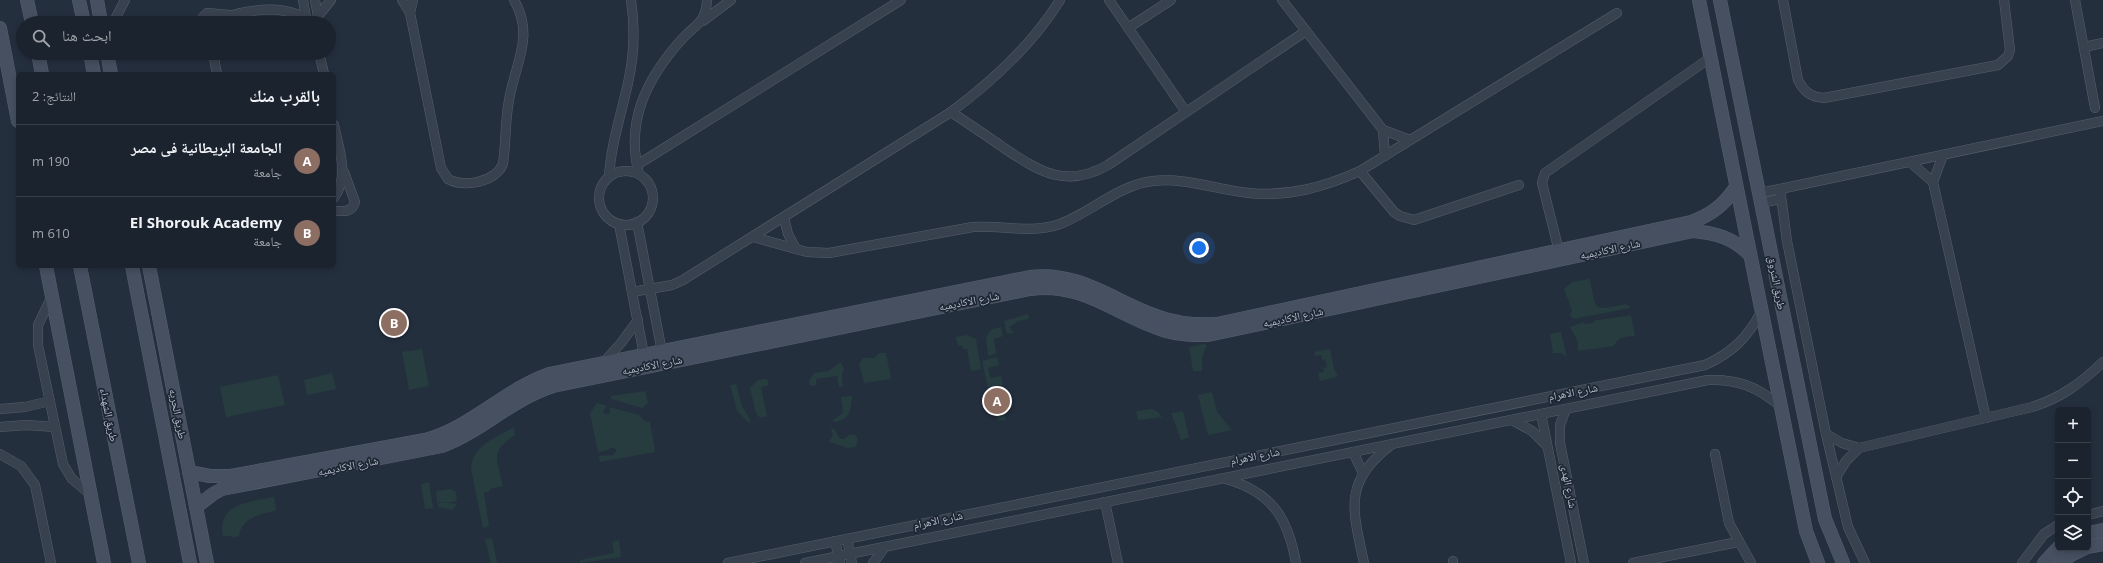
<!DOCTYPE html>
<html lang="ar">
<head>
<meta charset="utf-8">
<style>
  :root { --surface:#1b232e; --page:#282f3a; --text:#f1f3f6; --muted:#a0a4aa; --line:#39404a; --accent:#2563eb }
  body { margin:0; font-family:"Open Sans","Noto Naskh Arabic",sans-serif; background:var(--page); color:var(--text); direction:rtl }
  .controls { position:absolute; right:12px; bottom:12px; display:grid; overflow:hidden; border-radius:6px; box-shadow:0 2px 6px #0003 }
  .controls button { width:36px; height:36px; display:grid; place-items:center; padding:0; border:0; border-bottom:1px solid var(--line); background:var(--surface); color:var(--text); font:20px sans-serif }
  .you { position:absolute; left:1199px; top:248px; width:14px; height:14px; margin:-10px; border:3px solid #fff; border-radius:50%; background:#1a73e8; box-shadow:0 0 0 6px #1a73e833 }
  .badge { display:grid; place-items:center; width:26px; height:26px; border-radius:50%; background:var(--accent); color:#fff; font-size:13px; font-weight:700 }
  .pin { position:absolute; translate:-50% -50%; border:2px solid #fff; box-shadow:0 1px 4px #0006 }
  .list { margin:0; padding:0; list-style:none }
  h2 { display:flex; justify-content:space-between; align-items:center; height:52px; margin:0; padding:0 16px; font-size:17px }
  h2 small { font-size:13px; font-weight:400; color:var(--muted) }
  .list li { display:grid; grid-template-columns:26px 1fr auto; gap:12px; align-items:center; box-sizing:border-box; height:72px; padding:0 16px; border-top:1px solid var(--line) }
  .list b { display:block; font-size:15px; white-space:nowrap }
  .list p { margin:0; font-size:13px; white-space:nowrap; color:var(--muted) }
  .list em { font-size:13px; font-style:normal; color:var(--muted) }
  .icon { flex:none; width:22px; height:22px; fill:none; stroke:currentColor; stroke-width:2; stroke-linecap:round; stroke-linejoin:round }
  .map { position:relative; flex:none; width:2103px; height:563px; overflow:hidden; direction:ltr }
  .search { position:absolute; background:var(--surface); box-shadow:0 2px 6px #0003; left:16px; top:16px; width:320px; height:44px; display:flex; align-items:center; gap:10px; box-sizing:border-box; padding:0 14px; border-radius:22px; color:var(--muted); font-size:15px }
  .panel { position:absolute; background:var(--surface); box-shadow:0 2px 6px #0003; left:16px; top:72px; width:320px; height:196px; border-radius:6px; direction:rtl }
  .map>svg:first-child { display:block }
  .green { fill:#263c3f }
  .lines { fill:none; stroke-linecap:round; stroke-linejoin:round }
  .street-casing { stroke:#565f6c; stroke-width:10 }
  .secondary-casing { stroke:#565f6c; stroke-width:14 }
  .street { stroke:#38414e; stroke-width:9 }
  .secondary { stroke:#465061; stroke-width:13 }
  .labels { text-anchor:middle; stroke-width:3.5; stroke-linejoin:round; paint-order:stroke }
  .street-label { font-size:11px; fill:#b4bcc9; stroke:#1d2633 }
</style>
</head>
<body>
<div class="map">
<svg width="2103" height="563" viewBox="0 0 2103 563">
  <rect width="100%" height="100%" fill="#242f3e"/>
  <!-- green -->
  <g class="green">
    <path d="M 1590,279 C 1596,311 1592,311 1626,304 L 1629,306 L 1630,308 L 1573,319 L 1570,315 L 1572,310 L 1564,289 L 1572,282 Z"/>
    <path d="M 1028,314 L 1029,319 L 1018,321 L 1009,327 L 1014,333 L 1007,334 L 1004,321 Z"/>
    <path d="M 1631,315 L 1635,336 C 1626,337 1618,336 1614,346 L 1578,351 L 1578,342 L 1570,327 L 1583,322 L 1584,324 L 1594,323 L 1593,321 Z"/>
    <path d="M 1001,327 L 1003,336 L 994,339 L 996,354 L 988,356 L 986,337 L 992,329 Z"/>
    <path d="M 1561,332 L 1566,353 L 1566,356 L 1561,353 L 1553,353 L 1550,334 Z"/>
    <path d="M 967,335 L 976,339 L 981,369 L 971,371 L 967,349 L 963,349 L 962,345 L 958,346 L 956,337 Z"/>
    <path d="M 1203,344 L 1207,345 L 1202,357 L 1202,371 L 1193,371 L 1189,347 Z"/>
    <path d="M 422,349 L 429,386 L 409,390 L 402,352 Z"/>
    <path d="M 1330,349 L 1334,369 L 1338,376 L 1320,381 L 1318,373 L 1324,372 L 1323,368 L 1327,367 L 1325,359 L 1322,360 L 1321,355 L 1315,356 L 1315,352 Z"/>
    <path d="M 879,353 L 886,353 L 891,379 L 864,383 L 859,364 L 863,358 L 874,358 Z"/>
    <path d="M 997,357 L 999,365 L 988,368 L 990,378 L 1001,376 L 1003,385 L 988,388 L 982,361 Z"/>
    <path d="M 840,362 L 844,368 L 842,376 L 843,386 L 839,387 L 837,376 L 816,379 L 816,385 L 810,386 L 809,381 L 814,373 L 829,371 Z"/>
    <path d="M 332,373 L 336,389 L 307,395 L 304,380 Z"/>
    <path d="M 278,375 L 285,405 L 226,417 L 220,387 Z"/>
    <path d="M 767,379 L 769,385 L 761,387 L 767,416 L 760,418 L 756,413 L 750,388 L 758,380 Z"/>
    <path d="M 736,384 L 742,406 L 751,421 L 748,422 L 737,411 L 730,385 Z"/>
    <path d="M 997,390 L 997,392 L 1000,392 L 1006,420 L 998,421 L 994,400 L 989,400 L 988,392 Z"/>
    <path d="M 645,391 L 648,403 L 642,408 L 611,399 L 611,396 Z"/>
    <path d="M 1212,392 L 1217,412 L 1232,430 L 1208,435 L 1198,395 Z"/>
    <path d="M 852,396 C 850,412 851,419 834,422 L 833,420 L 843,413 L 841,397 Z"/>
    <path d="M 597,403 L 607,406 L 603,411 L 605,414 L 610,413 L 609,407 L 639,415 L 646,422 L 650,422 L 655,452 L 600,462 L 599,456 L 613,455 L 617,450 L 611,447 L 608,450 L 598,452 L 590,413 Z"/>
    <path d="M 1152,409 L 1158,412 L 1162,417 L 1138,420 L 1136,411 Z"/>
    <path d="M 1183,411 L 1189,437 L 1181,440 L 1171,413 Z"/>
    <path d="M 514,427 L 515,435 C 489,452 497,458 503,486 L 490,489 L 489,492 L 484,493 L 489,526 L 483,528 L 471,469 C 471,446 497,437 514,427 Z"/>
    <path d="M 834,428 L 840,439 L 844,439 L 850,434 L 856,435 L 858,440 L 856,447 L 848,448 L 829,442 L 833,435 L 831,429 Z"/>
    <path d="M 429,482 L 433,508 L 425,509 L 421,484 Z"/>
    <path d="M 451,489 L 456,492 L 457,501 L 447,503 L 457,504 L 453,510 L 438,507 L 438,503 L 447,502 L 437,502 L 436,491 Z"/>
    <path d="M 274,497 L 276,510 C 260,515 242,517 239,536 L 232,538 L 231,536 L 223,536 C 216,503 251,502 274,497 Z"/>
    <path d="M 492,538 L 497,563 L 491,563 L 485,539 Z"/>
    <path d="M 619,540 L 621,557 L 580,563 L 580,560 L 614,553 L 612,542 Z"/>
  </g>
  <g class="lines">
    <defs>
      <g id="street">
        <path d="M 303,0 L 306,18 L 311,23"/>
        <path d="M 402,0 L 410,13 L 441,168 L 448,179 C 465,188 495,182 503,164 C 506,143 505,121 509,100 C 515,64 535,36 514,0"/>
        <path d="M 1109,0 L 1186,112"/>
        <path d="M 1282,0 L 1383,130 L 1410,140"/>
        <path d="M 1783,0 L 1798,80 C 1804,92 1811,97 1824,98 L 1998,65 L 2008,56 L 2010,50 L 2004,0"/>
        <path d="M 2075,0 L 2095,108"/>
        <path d="M 410,13 L 413,0"/>
        <path d="M 318,16 L 331,0"/>
        <path d="M 703,21 L 731,0"/>
        <path d="M 113,23 L 125,0"/>
        <path d="M 202,23 L 203,17 L 207,13 L 230,15"/>
        <path d="M 221,23 C 228,15 236,14 246,12 C 268,8 285,8 306,18"/>
        <path d="M 315,23 L 318,16 L 315,0"/>
        <path d="M 1128,28 L 1171,0"/>
        <path d="M 2084,47 L 2103,43"/>
        <path d="M 213,53 L 217,74"/>
        <path d="M 319,53 L 324,74"/>
        <path d="M 951,112 C 969,124 987,136 1004,148 C 1040,172 1066,189 1108,165 L 1306,31"/>
        <path d="M 334,125 C 339,150 350,175 334,198"/>
        <path d="M 1383,130 L 1385,156"/>
        <path d="M 1943,155 L 1933,182 L 1986,418"/>
        <path d="M 1910,162 L 1933,182"/>
        <path d="M 637,165 L 901,0"/>
        <path d="M 1360,171 L 1394,212 L 1400,216 L 1414,220 L 1519,185"/>
        <circle cx="626" cy="198" r="27"/>
        <path d="M 639,174 C 625,121 647,78 682,39 C 695,25 706,23 707,0"/>
        <path d="M 609,177 C 611,144 621,115 628,83 C 634,57 635,27 631,0"/>
        <path d="M 1759,193 L 1780,189"/>
        <path d="M 1761,203 L 1781,199"/>
        <path d="M 334,211 C 343,211 352,213 355,202 L 344,172"/>
        <path d="M 784,218 L 788,234 L 796,249"/>
        <path d="M 637,222 L 662,352"/>
        <path d="M 619,224 L 644,355"/>
        <path d="M 753,237 L 807,252 L 829,253 L 973,227 C 1002,225 1032,234 1060,224 C 1092,212 1118,185 1153,181 C 1185,177 1217,190 1249,193 C 1289,197 1324,187 1360,171 L 1617,13"/>
        <path d="M 1559,251 L 1542,183 L 1545,173 L 1710,58"/>
        <path d="M 632,292 L 672,285 L 683,280 L 951,112 C 993,81 1032,45 1060,0"/>
        <path d="M 52,296 L 38,325 L 38,345 L 63,464 L 72,479 L 90,494"/>
        <path d="M 603,363 L 621,343 L 638,320"/>
        <path d="M 0,409 L 25,407 L 50,401"/>
        <path d="M 1566,409 L 1560,425 L 1560,443 L 1584,563"/>
        <path d="M 1541,414 L 1571,563"/>
        <path d="M 1512,420 L 1532,431 L 1547,446"/>
        <path d="M 0,427 L 26,425 L 55,427"/>
        <path d="M 1826,434 L 1842,443 L 1859,448 L 2032,407 C 2061,398 2081,383 2103,362"/>
        <path d="M 1353,452 L 1363,473"/>
        <path d="M 0,454 L 21,466 L 35,485 L 51,563"/>
        <path d="M 1715,454 L 1729,523 L 1751,563"/>
        <path d="M 1836,477 L 1846,461 L 1859,448"/>
        <path d="M 1226,479 C 1272,492 1288,518 1296,563"/>
        <path d="M 1105,502 L 1118,563"/>
        <path d="M 2088,515 L 2103,511"/>
        <path d="M 847,539 L 852,563"/>
        <path d="M 835,541 L 840,563"/>
        <path d="M 1453,561 L 1453,563"/>
        <path d="M 728,563 L 1705,365 C 1732,353 1748,337 1761,312"/>
        <path d="M 805,563 L 1708,380 C 1738,379 1758,387 1780,406"/>
        <path d="M 873,563 L 885,547"/>
        <path d="M 1364,563 C 1353,511 1342,482 1391,445"/>
        <path d="M 1633,563 L 1738,542"/>
        <path d="M 1865,563 L 1848,527 L 1826,434 L 1787,241 L 1780,189 L 2103,121"/>
        <path d="M 2022,563 L 2044,534 L 2058,525"/>
      </g>
      <g id="secondary">
        <path d="M 27,0 L 32,23"/>
        <path d="M 79,0 L 84,23"/>
        <path d="M 97,0 L 101,23"/>
        <path d="M 1699,0 L 1806,531 L 1818,563"/>
        <path d="M 1720,0 L 1825,519 L 1843,563"/>
        <path d="M 0,28 L 18,121"/>
        <path d="M 38,53 L 42,74"/>
        <path d="M 90,53 L 94,74"/>
        <path d="M 107,53 L 111,74"/>
        <path d="M 46,266 L 104,563"/>
        <path d="M 80,266 L 139,563"/>
        <path d="M 132,266 L 190,563"/>
        <path d="M 149,266 L 207,563"/>
        <path d="M 189,472 L 210,476 L 231,476 L 425,440 C 471,428 504,390 549,374 L 1030,277 C 1081,271 1114,302 1159,317 C 1178,324 1197,325 1217,324 L 1691,222 C 1711,215 1724,205 1736,187"/>
        <path d="M 196,507 L 213,494 L 222,489 L 442,446 C 482,431 512,399 553,386 L 1030,289 C 1084,281 1118,317 1166,331 C 1180,335 1194,335 1208,335 L 1693,231 C 1716,233 1733,238 1749,254"/>
        <path d="M 2088,533 L 2103,530"/>
        <path d="M 2088,547 L 2103,544"/>
        <path d="M 2044,563 L 2058,548"/>
        <path d="M 2061,563 L 2071,555 L 2085,548"/>
      </g>
    </defs>
    <!-- street casing -->
    <use href="#street" class="street-casing"/>
    <!-- secondary casing -->
    <use href="#secondary" class="secondary-casing"/>
    <!-- street -->
    <use href="#street" class="street"/>
    <!-- secondary -->
    <use href="#secondary" class="secondary"/>
  </g>
  <g class="labels">
    <!-- street labels -->
    <g class="street-label">
      <text transform="translate(1610 249) rotate(-12)" y="4">شارع الاكاديميه</text>
      <text transform="translate(1777 283) rotate(79)" y="4">طريق الشروق</text>
      <text transform="translate(969 301) rotate(-11)" y="4">شارع الاكاديميه</text>
      <text transform="translate(1293 317) rotate(-12)" y="4">شارع الاكاديميه</text>
      <text transform="translate(652 365) rotate(-11)" y="4">شارع الاكاديميه</text>
      <text transform="translate(1573 392) rotate(-11)" y="4">شارع الاهرام</text>
      <text transform="translate(178 414) rotate(79)" y="4">طريق الحريه</text>
      <text transform="translate(109 415) rotate(79)" y="4">طريق الشهداء</text>
      <text transform="translate(1255 456) rotate(-11)" y="4">شارع الاهرام</text>
      <text transform="translate(348 466) rotate(-11)" y="4">شارع الاكاديميه</text>
      <text transform="translate(1569 486) rotate(79)" y="4">شارع الهدى</text>
      <text transform="translate(938 520) rotate(-12)" y="4">شارع الاهرام</text>
    </g>
  </g>
</svg>
<div class="controls">
<button>+</button>
<button>−</button>
<button><svg class="icon" aria-label="locate" viewBox="0 0 24 24"><circle cx="12" cy="12" r="6"/><path d="M12 2v4M12 18v4M2 12h4M18 12h4"/></svg></button>
<button><svg class="icon" aria-label="layers" viewBox="0 0 24 24"><path d="M12 4l9 5-9 5-9-5zM3 14l9 5 9-5"/></svg></button>
</div>
<div class="you"></div>
<div class="pin badge" style="left:997px;top:401px;background:#8d6e63">A</div>
<div class="pin badge" style="left:394px;top:323px;background:#8d6e63">B</div>
<div class="search"><svg class="icon" aria-label="search" viewBox="0 0 24 24"><circle cx="10" cy="10" r="6"/><path d="M15 15l6 6"/></svg>ابحث هنا</div>
<section class="panel">
<h2>بالقرب منك<small>النتائج: 2</small></h2>
<ul class="list">
<li><span class="badge" style="background:#8d6e63">A</span><div><b>الجامعة البريطانية فى مصر</b><p>جامعة</p></div><em>190 m</em></li>
<li><span class="badge" style="background:#8d6e63">B</span><div><b>El Shorouk Academy</b><p>جامعة</p></div><em>610 m</em></li>
</ul>
</section>
</div>
</body>
</html>
